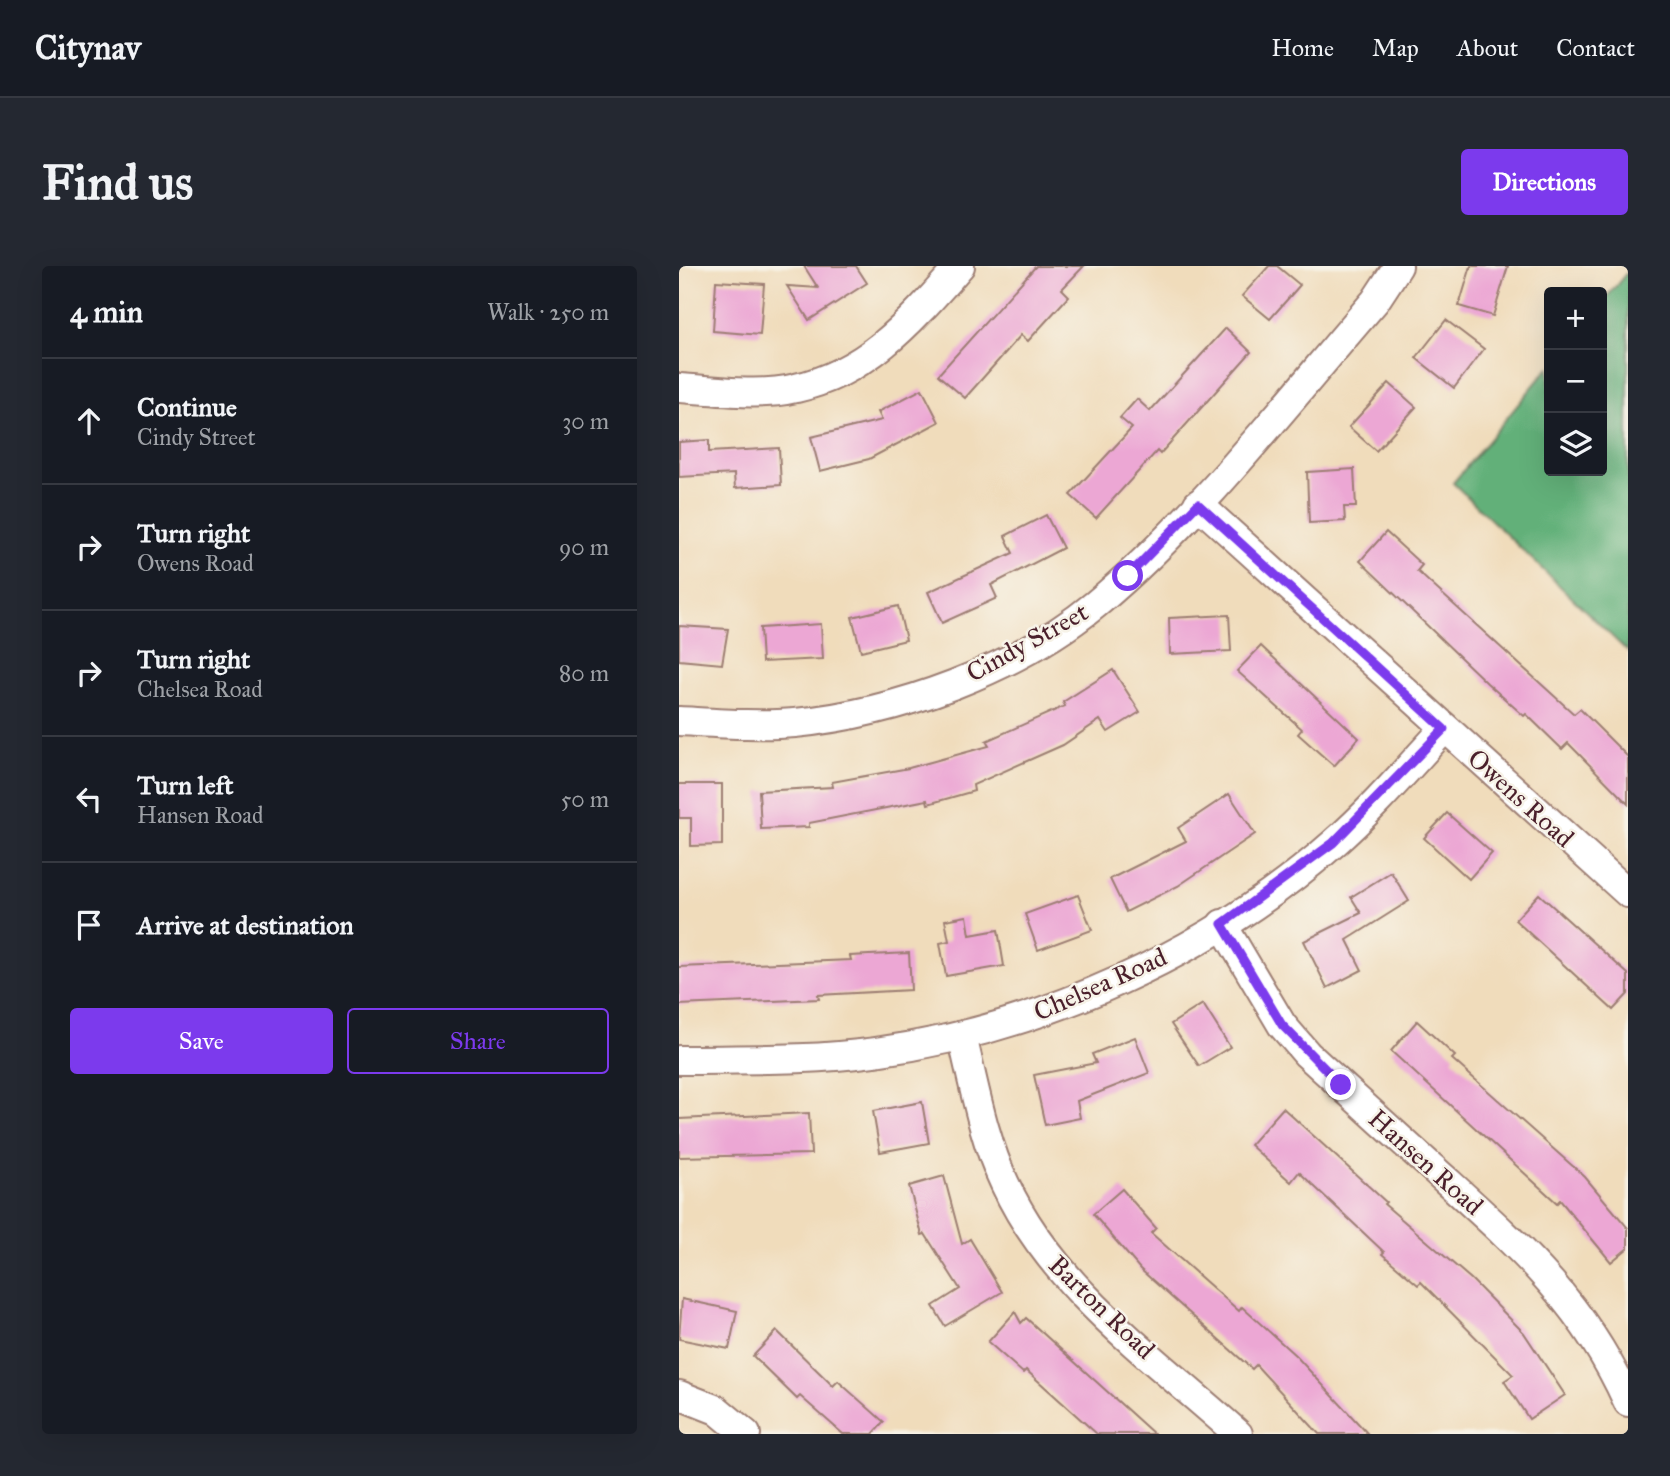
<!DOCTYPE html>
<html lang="en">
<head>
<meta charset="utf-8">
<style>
  :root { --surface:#171b24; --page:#242831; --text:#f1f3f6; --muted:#9ea1a6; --line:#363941; --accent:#7c3aed }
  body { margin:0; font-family:"IM FELL Great Primer",serif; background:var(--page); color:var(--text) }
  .controls { position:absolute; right:21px; top:21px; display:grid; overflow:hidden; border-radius:7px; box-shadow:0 7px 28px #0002 }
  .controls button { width:63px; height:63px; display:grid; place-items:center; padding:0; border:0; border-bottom:2px solid var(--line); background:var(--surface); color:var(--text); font:35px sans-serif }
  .stop { position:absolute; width:21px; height:21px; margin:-16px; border:5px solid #7c3aed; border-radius:50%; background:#fff }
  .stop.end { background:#7c3aed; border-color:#fff; box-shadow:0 2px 7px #0008 }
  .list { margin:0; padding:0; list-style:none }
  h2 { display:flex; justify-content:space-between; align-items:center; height:91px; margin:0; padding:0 28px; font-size:30px }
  h2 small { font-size:23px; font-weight:400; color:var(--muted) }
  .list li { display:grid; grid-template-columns:46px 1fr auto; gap:21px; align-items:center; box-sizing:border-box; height:126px; padding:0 28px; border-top:2px solid var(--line) }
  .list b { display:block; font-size:26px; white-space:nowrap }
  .list p { margin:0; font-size:23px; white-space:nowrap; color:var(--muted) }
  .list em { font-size:23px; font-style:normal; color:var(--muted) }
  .actions { display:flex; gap:14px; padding:21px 28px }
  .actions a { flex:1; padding:16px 0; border:2px solid var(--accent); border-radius:7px; text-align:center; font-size:24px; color:var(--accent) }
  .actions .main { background:var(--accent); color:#fff }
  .icon { flex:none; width:38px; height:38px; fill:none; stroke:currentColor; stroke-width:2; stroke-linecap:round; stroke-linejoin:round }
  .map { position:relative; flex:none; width:949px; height:1168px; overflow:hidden; border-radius:7px }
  header { display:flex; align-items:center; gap:42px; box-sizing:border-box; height:98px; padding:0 35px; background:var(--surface); border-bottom:2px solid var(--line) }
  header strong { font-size:33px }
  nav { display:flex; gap:38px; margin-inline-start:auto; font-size:24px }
  .intro { display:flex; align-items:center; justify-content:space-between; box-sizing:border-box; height:168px; padding:0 42px }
  h1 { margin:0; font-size:49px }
  .button { padding:18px 32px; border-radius:7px; background:var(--accent); color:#fff; font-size:24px; font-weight:700 }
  main { display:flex; gap:42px; padding:0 42px }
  aside { flex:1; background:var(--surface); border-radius:7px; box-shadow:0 7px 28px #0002 }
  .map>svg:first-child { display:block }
  .forest { fill:#62b079; stroke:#566852; stroke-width:2 }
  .building { fill:#eca7d4 }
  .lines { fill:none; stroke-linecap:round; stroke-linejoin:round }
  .minor-casing { stroke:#9d7e73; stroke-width:32 }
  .minor { stroke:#fff; stroke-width:28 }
  .route { stroke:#7c3aed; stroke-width:9 }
  .labels { text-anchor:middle; stroke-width:5; stroke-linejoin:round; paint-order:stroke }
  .street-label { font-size:26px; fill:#4a1f2b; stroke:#f7f3e8 }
</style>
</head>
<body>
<header>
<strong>Citynav</strong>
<nav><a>Home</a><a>Map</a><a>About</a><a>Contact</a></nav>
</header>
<div class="intro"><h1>Find us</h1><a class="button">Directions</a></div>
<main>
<aside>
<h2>4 min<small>Walk · 250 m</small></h2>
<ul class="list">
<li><svg class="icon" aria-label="ahead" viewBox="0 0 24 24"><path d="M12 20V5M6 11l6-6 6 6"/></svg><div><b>Continue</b><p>Cindy Street</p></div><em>30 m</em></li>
<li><svg class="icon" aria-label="right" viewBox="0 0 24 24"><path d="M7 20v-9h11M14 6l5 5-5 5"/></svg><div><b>Turn right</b><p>Owens Road</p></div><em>90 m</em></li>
<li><svg class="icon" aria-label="right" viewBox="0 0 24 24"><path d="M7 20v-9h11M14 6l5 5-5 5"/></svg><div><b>Turn right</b><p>Chelsea Road</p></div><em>80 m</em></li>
<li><svg class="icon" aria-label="left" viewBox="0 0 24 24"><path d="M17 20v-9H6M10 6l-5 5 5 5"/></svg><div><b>Turn left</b><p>Hansen Road</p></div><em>50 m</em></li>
<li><svg class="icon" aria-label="arrive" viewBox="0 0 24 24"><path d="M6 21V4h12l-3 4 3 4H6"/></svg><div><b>Arrive at destination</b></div></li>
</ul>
<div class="actions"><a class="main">Save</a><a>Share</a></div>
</aside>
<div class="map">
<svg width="949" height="1168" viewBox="0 0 949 1168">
  <rect width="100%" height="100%" fill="#f7f3e8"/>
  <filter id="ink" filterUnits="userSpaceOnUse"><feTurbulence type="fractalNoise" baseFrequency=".0143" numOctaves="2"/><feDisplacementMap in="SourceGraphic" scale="14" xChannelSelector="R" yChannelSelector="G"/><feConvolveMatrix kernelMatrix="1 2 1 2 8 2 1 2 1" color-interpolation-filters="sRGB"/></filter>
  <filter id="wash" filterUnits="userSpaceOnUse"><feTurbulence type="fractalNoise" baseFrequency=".00686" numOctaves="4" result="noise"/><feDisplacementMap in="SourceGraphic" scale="28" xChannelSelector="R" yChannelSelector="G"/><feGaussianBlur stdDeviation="1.57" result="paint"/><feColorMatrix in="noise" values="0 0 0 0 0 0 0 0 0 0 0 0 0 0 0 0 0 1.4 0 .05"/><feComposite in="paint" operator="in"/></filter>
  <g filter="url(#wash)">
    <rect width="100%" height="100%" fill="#f0dcbb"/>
    <!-- forest -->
    <path class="forest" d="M 949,5 L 949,386 L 774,217 L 870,101 L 870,205 L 923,205 L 923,37 Z"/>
    <g id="blocks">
      <!-- building -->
      <g class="building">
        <path d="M 125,0 L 177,0 L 188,17 L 130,54 L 108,20 L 139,22 Z"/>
        <path d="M 357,0 L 405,0 L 383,23 L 390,30 L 349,75 L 342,69 L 286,132 L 259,109 Z"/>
        <path d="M 590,0 L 598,0 L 621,19 L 591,53 L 563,30 Z"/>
        <path d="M 792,0 L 829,0 L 814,50 L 780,40 Z"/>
        <path d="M 37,15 L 85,18 L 81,69 L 34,65 Z"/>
        <path d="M 767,54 L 805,83 L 775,122 L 737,92 Z"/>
        <path d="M 547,62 L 572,86 L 481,188 L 478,185 L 417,252 L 391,229 L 453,162 L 441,152 L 458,133 L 471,145 Z"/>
        <path d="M 710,117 L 737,141 L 697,185 L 670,161 Z"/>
        <path d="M 243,123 L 260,156 L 190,193 L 141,205 L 132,171 L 203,154 L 199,146 Z"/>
        <path d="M 30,174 L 30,186 L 100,182 L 102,219 L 56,222 L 55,208 L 0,211 L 0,176 Z"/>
        <path d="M 675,203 L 677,241 L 665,241 L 666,255 L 630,257 L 628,206 Z"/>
        <path d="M 367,249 L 384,282 L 312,319 L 318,332 L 263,357 L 249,326 L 334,287 L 326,270 Z"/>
        <path d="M 707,266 L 743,299 L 738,305 L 895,448 L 901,443 L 949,491 L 949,538 L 889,477 L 883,483 L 847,448 L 845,450 L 808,417 L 681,295 Z"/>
        <path d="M 219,340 L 227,374 L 182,385 L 173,351 Z"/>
        <path d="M 550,349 L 552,385 L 491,388 L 490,352 Z"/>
        <path d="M 142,358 L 144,393 L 83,396 L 81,362 Z"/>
        <path d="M 0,360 L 49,363 L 43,398 L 0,394 Z"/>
        <path d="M 582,380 L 680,472 L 655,500 L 619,468 L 623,463 L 558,405 Z"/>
        <path d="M 434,404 L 461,446 L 429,466 L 421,454 L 384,479 L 294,519 L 295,525 L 249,538 L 248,534 L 130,557 L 130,561 L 82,563 L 80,525 L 154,521 L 153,516 L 230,502 L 310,480 L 307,475 L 386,440 L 384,436 Z"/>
        <path d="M 0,518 L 43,518 L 43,579 L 12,580 L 12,552 L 0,552 Z"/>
        <path d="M 550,528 L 576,568 L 499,620 L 447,646 L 431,613 L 507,575 L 499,562 Z"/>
        <path d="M 768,547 L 813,587 L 790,613 L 745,572 Z"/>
        <path d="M 712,606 L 730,635 L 668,674 L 683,704 L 648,722 L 625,675 L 682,647 L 672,631 Z"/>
        <path d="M 860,628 L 949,708 L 949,728 L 934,744 L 836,654 Z"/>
        <path d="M 399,629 L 413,664 L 359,684 L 346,648 Z"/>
        <path d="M 288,650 L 291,669 L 319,664 L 325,700 L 267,710 L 261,677 L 270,675 L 266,654 Z"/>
        <path d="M 230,687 L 232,724 L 139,729 L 140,733 L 0,739 L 0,701 L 172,694 L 171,690 Z"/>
        <path d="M 524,738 L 551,781 L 520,800 L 492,758 Z"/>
        <path d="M 738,755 L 776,790 L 773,793 L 906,911 L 949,962 L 949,982 L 932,996 L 881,934 L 878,937 L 712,785 Z"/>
        <path d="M 456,771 L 470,807 L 398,835 L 401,852 L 366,859 L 355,809 L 417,797 L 413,788 Z"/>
        <path d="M 243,836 L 250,877 L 201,886 L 194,845 Z"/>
        <path d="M 604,842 L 707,936 L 705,938 L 792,1013 L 845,1067 L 886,1129 L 850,1153 L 825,1115 L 834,1109 L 742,1016 L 739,1019 L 703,988 L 705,986 L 620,906 L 612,916 L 571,879 Z"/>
        <path d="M 130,847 L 132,888 L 0,891 L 0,853 Z"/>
        <path d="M 265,910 L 283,978 L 291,973 L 323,1026 L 266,1060 L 254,1040 L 281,1023 L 246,968 L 243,969 L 230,920 Z"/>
        <path d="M 443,923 L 477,962 L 472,967 L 560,1045 L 563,1041 L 617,1090 L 689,1168 L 640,1168 L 577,1099 L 573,1103 L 461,1003 L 414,948 Z"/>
        <path d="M 3,1033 L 58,1045 L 50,1083 L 0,1073 Z"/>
        <path d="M 336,1046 L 342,1057 L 347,1052 L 475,1168 L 418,1168 L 347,1104 L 344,1107 L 309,1076 Z"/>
        <path d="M 98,1065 L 154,1120 L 159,1115 L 205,1156 L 194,1168 L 164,1168 L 121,1130 L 118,1133 L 74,1090 Z"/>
      </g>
    </g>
  </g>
  <g filter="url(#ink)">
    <use href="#blocks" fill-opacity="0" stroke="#9d7e73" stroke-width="2"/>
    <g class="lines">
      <defs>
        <g id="minor">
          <path d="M 0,122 C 37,124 81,131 117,122 C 190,106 234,53 281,0"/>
          <path d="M 519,238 L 949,627"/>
          <path d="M 0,455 C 39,457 78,460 116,457 C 218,447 337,404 417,338 C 518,254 610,134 696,35 L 719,0"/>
          <path d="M 543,658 L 603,759 L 628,788 C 675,831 722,874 769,916 C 846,986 906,1040 949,1136"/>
          <path d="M 283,770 C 295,819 304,872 326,918 C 374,1022 476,1093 559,1168"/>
          <path d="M 0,794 C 65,793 131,795 196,786 C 359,764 531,687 654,578 C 694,543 729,502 765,463"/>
          <path d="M 0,1129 L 38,1144 L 67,1168"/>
        </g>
      </defs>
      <!-- minor casing -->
      <use href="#minor" class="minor-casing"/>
      <!-- minor -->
      <use href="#minor" class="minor"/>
    </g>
  </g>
  <g class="lines" filter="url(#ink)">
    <!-- route -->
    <path class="route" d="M 449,310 L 519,238 L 765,463 L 654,577 L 543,658 L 603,759 L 662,819"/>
  </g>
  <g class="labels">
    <!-- street labels -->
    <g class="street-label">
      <text transform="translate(348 376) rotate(-29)" y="9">Cindy Street</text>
      <text transform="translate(842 532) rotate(42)" y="9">Owens Road</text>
      <text transform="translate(421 718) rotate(-24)" y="9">Chelsea Road</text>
      <text transform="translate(747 896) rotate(42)" y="9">Hansen Road</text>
      <text transform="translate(423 1041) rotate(44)" y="9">Barton Road</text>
    </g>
  </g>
</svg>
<div class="controls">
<button>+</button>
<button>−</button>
<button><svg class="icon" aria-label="layers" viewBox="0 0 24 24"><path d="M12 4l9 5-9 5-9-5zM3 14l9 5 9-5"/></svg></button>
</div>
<div class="stop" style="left:449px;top:310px"></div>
<div class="stop end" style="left:662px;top:819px"></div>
</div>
</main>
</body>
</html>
